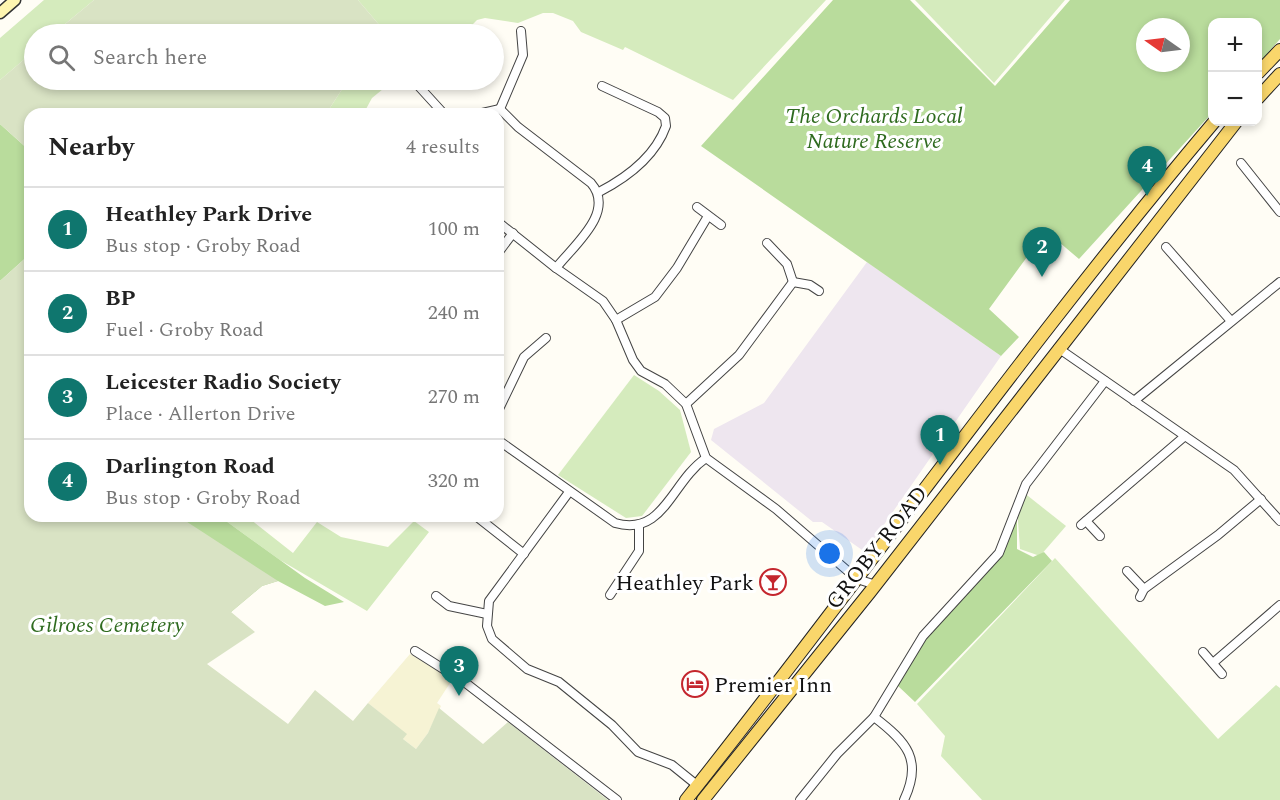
<!DOCTYPE html>
<html lang="en">
<head>
<meta charset="utf-8">
<style>
  :root { --surface:#fff; --page:#f6f6f6; --text:#222; --muted:#767676; --line:#e0e0e0; --accent:#0f766e }
  body { margin:0; font-family:Spectral,serif; background:var(--page); color:var(--text) }
  .controls { position:absolute; right:18px; top:18px; display:grid; overflow:hidden; border-radius:12px; box-shadow:0 3px 9px #0003 }
  .controls button { width:54px; height:54px; display:grid; place-items:center; padding:0; border:0; border-bottom:2px solid var(--line); background:var(--surface); color:var(--text); font:30px sans-serif }
  .compass { position:absolute; left:1136px; top:18px; width:54px; height:54px; border-radius:50%; background:var(--surface); box-shadow:0 3px 9px #0003; rotate:284deg }
  .you { position:absolute; left:830px; top:554px; width:21px; height:21px; margin:-15px; border:4px solid #fff; border-radius:50%; background:#1a73e8; box-shadow:0 0 0 9px #1a73e833 }
  .badge { display:grid; place-items:center; width:39px; height:39px; border-radius:50%; background:var(--accent); color:#fff; font-size:20px; font-weight:700 }
  .pin { position:absolute; translate:-50% -50px; filter:drop-shadow(0 2px 3px #0008) }
  .pin::after { content:''; position:absolute; top:32px; width:21px; height:18px; background:inherit; clip-path:polygon(0 0,100% 0,50% 100%) }
  .list { margin:0; padding:0; list-style:none }
  h2 { display:flex; justify-content:space-between; align-items:center; height:78px; margin:0; padding:0 24px; font-size:26px }
  h2 small { font-size:20px; font-weight:400; color:var(--muted) }
  .list li { display:grid; grid-template-columns:39px 1fr auto; gap:18px; align-items:center; box-sizing:border-box; height:84px; padding:0 24px; border-top:2px solid var(--line) }
  .list b { display:block; font-size:22px; white-space:nowrap }
  .list p { margin:0; font-size:20px; white-space:nowrap; color:var(--muted) }
  .list em { font-size:20px; font-style:normal; color:var(--muted) }
  .icon { flex:none; width:33px; height:33px; fill:none; stroke:currentColor; stroke-width:2; stroke-linecap:round; stroke-linejoin:round }
  .map { position:relative; flex:none; width:1280px; height:800px; overflow:hidden }
  .search { position:absolute; background:var(--surface); box-shadow:0 3px 9px #0003; left:24px; top:24px; width:480px; height:66px; display:flex; align-items:center; gap:15px; box-sizing:border-box; padding:0 21px; border-radius:33px; color:var(--muted); font-size:22px }
  .panel { position:absolute; background:var(--surface); box-shadow:0 3px 9px #0003; left:24px; top:108px; width:480px; height:414px; border-radius:18px }
  .map>svg:first-child { display:block }
  .industrial { fill:#eee6ef }
  .farmland { fill:#f6f3d4 }
  .green { fill:#d5ebbd }
  .forest { fill:#b9dc9c; fill-rule:evenodd }
  .cemetery { fill:#d9e3c4 }
  .lines { fill:none; stroke-linecap:round; stroke-linejoin:round }
  .street-casing { stroke:#444; stroke-width:10 }
  .secondary-casing { stroke:#333; stroke-width:13 }
  .primary-casing { stroke:#222; stroke-width:14 }
  .street { stroke:#fff; stroke-width:8 }
  .secondary { stroke:#fff6b0; stroke-width:10 }
  .primary { stroke:#f9d66b; stroke-width:12 }
  .labels { text-anchor:middle; stroke-width:6; stroke-linejoin:round; paint-order:stroke }
  .park-label { font-size:22px; font-style:italic; fill:#2f6b1f; stroke:#fff }
  .street-label { font-size:22px; fill:#111; stroke:#fff }
  .poi-label { font-size:22px; fill:#111; stroke:#fff; text-anchor:end }
</style>
</head>
<body>
<div class="map">
<svg width="1280" height="800" viewBox="0 0 1280 800">
  <rect width="100%" height="100%" fill="#fffdf5"/>
  <!-- industrial -->
  <path class="industrial" d="M 867,262 L 1001,356 L 865,552 L 822,522 L 813,522 L 711,440 L 714,429 L 764,403 Z"/>
  <!-- farmland -->
  <path class="farmland" d="M 410,654 L 452,680 L 437,703 L 441,706 L 428,733 L 416,749 L 403,739 L 406,734 L 368,703 Z"/>
  <!-- green -->
  <g class="green">
    <path d="M 44,0 L 94,0 L 53,34 L 34,34 L 34,51 L 0,80 L 0,38 Z"/>
    <path d="M 358,0 L 826,0 L 733,100 L 625,47 L 623,50 L 581,32 L 573,21 L 553,13 L 543,13 L 518,23 L 485,18 L 477,20 L 463,34 L 387,34 Z"/>
    <path d="M 915,0 L 1065,0 L 994,83 Z"/>
    <path d="M 348,80 L 394,80 L 372,98 L 366,109 L 368,114 L 326,114 Z"/>
    <path d="M 634,375 L 659,391 L 680,410 L 691,452 L 642,516 L 626,518 L 558,475 Z"/>
    <path d="M 1023,492 L 1066,526 L 1040,556 L 1020,549 L 1017,507 Z"/>
    <path d="M 219,516 L 246,516 L 293,553 L 317,522 L 341,537 L 388,547 L 414,521 L 429,532 L 367,611 L 280,560 Z"/>
    <path d="M 1055,558 L 1218,739 L 1276,685 L 1280,688 L 1280,800 L 982,800 L 941,756 L 945,736 L 917,704 Z"/>
  </g>
  <!-- forest -->
  <g class="forest">
    <path d="M 833,0 L 910,0 L 995,86 L 1070,0 L 1280,0 L 1280,39 L 1258,64 L 1258,22 L 1212,22 L 1212,113 L 1079,259 L 1046,231 L 989,309 L 1019,337 L 1001,356 L 701,146 ZM 1145,27 L 1181,27 L 1181,63 L 1145,63 Z"/>
    <path d="M 0,124 L 30,151 L 30,254 L 0,281 Z"/>
    <path d="M 1017,507 L 1017,549 L 1033,557 L 1044,552 L 1052,561 L 915,702 L 897,685 L 916,645 L 997,555 Z"/>
    <path d="M 112,516 L 219,516 L 305,578 L 344,602 L 325,606 L 278,581 L 262,586 L 231,612 Z"/>
  </g>
  <!-- cemetery -->
  <g class="cemetery">
    <path d="M 94,0 L 358,0 L 387,34 L 53,34 Z"/>
    <path d="M 34,51 L 34,80 L 348,80 L 326,114 L 30,114 L 30,151 L 0,124 L 0,80 Z"/>
    <path d="M 30,254 L 30,516 L 178,516 L 278,581 L 262,586 L 231,612 L 255,632 L 207,664 L 288,724 L 315,690 L 353,721 L 368,703 L 407,734 L 403,739 L 416,749 L 428,733 L 439,708 L 483,744 L 508,722 L 608,800 L 0,800 L 0,281 Z"/>
  </g>
  <g class="lines">
    <defs>
      <g id="street">
        <path d="M 413,80 L 444,114"/>
        <path d="M 500,109 L 523,55 L 521,31"/>
        <path d="M 478,114 L 500,109 L 518,127 L 591,183 C 616,212 574,245 556,268"/>
        <path d="M 1241,163 L 1280,212"/>
        <path d="M 599,192 C 626,178 655,157 666,126 L 665,118 L 658,112 L 602,86"/>
        <path d="M 697,207 L 721,225"/>
        <path d="M 498,222 L 556,268 L 603,301 L 616,320 L 633,360 L 641,371 L 665,384 L 686,404 L 706,458 L 776,509 L 857,579 L 876,585"/>
        <path d="M 767,243 L 787,264 L 793,282"/>
        <path d="M 1166,247 L 1231,321"/>
        <path d="M 498,253 L 513,233"/>
        <path d="M 793,282 L 810,285 L 819,291"/>
        <path d="M 616,320 L 655,297 L 677,268 L 708,216"/>
        <path d="M 1058,348 L 1234,470 L 1280,521"/>
        <path d="M 1134,401 L 1280,282"/>
        <path d="M 686,404 L 739,355 L 793,282"/>
        <path d="M 498,411 L 524,357 L 546,338"/>
        <path d="M 498,440 L 615,523 C 664,537 671,482 706,458"/>
        <path d="M 569,492 L 489,601 L 487,626 L 492,639 L 527,669 L 559,682 L 612,725 L 638,752 L 672,765 L 698,786"/>
        <path d="M 476,516 L 524,554"/>
        <path d="M 1086,521 L 1100,536"/>
        <path d="M 1081,525 L 1185,436"/>
        <path d="M 1127,571 L 1144,589"/>
        <path d="M 610,595 L 639,551 L 639,526"/>
        <path d="M 436,596 L 449,606 L 487,614"/>
        <path d="M 1140,597 L 1144,589 L 1218,535 L 1261,499"/>
        <path d="M 415,651 L 467,684 L 617,800"/>
        <path d="M 1203,652 L 1222,674"/>
        <path d="M 1213,663 L 1280,605"/>
        <path d="M 874,717 C 907,742 923,760 904,800"/>
        <path d="M 800,800 L 837,754 L 874,717 L 923,636 L 999,553 L 1026,484 L 1105,381"/>
      </g>
      <path id="secondary" d="M 0,13 L 15,0"/>
      <g id="primary">
        <path d="M 1258,73 L 1280,50"/>
        <path d="M 1258,98 L 1280,74"/>
        <path d="M 686,800 C 864,576 1029,341 1214,122"/>
        <path d="M 703,800 L 870,592 L 1236,122"/>
      </g>
    </defs>
    <!-- street casing -->
    <use href="#street" class="street-casing"/>
    <!-- secondary casing -->
    <use href="#secondary" class="secondary-casing"/>
    <!-- primary casing -->
    <use href="#primary" class="primary-casing"/>
    <!-- street -->
    <use href="#street" class="street"/>
    <!-- secondary -->
    <use href="#secondary" class="secondary"/>
    <!-- primary -->
    <use href="#primary" class="primary"/>
  </g>
  <!-- icons -->
  <defs>
    <symbol id="bar-ring" viewBox="-11 -11 22 22"><circle r="9.5" fill="#fff" stroke="#c4262e" stroke-width="1.5"/><path d="M-6-5H6L.8 .8V4.5H3.5V6h-7V4.5H-.8V.8Z" fill="#c4262e"/></symbol>
    <symbol id="hotel-ring" viewBox="-11 -11 22 22"><circle r="9.5" fill="#fff" stroke="#c4262e" stroke-width="1.5"/><path d="M-6-4.5h1.5V1H6V5H4.5V3h-9V5H-6ZM-4 0a1.8 1.8 0 1 1 3.6 0ZM.5 0V-2.5h3Q6-2.5 6 0Z" fill="#c4262e"/></symbol>
  </defs>
  <g fill-rule="evenodd">
    <use href="#bar-ring" x="758" y="567" width="30" height="30"/>
    <use href="#hotel-ring" x="680" y="669" width="30" height="30"/>
  </g>
  <g class="labels">
    <!-- park labels -->
    <g class="park-label">
      <text x="874" y="123">The Orchards Local<tspan x="874" dy="25">Nature Reserve</tspan></text>
      <text x="107" y="632">Gilroes Cemetery</text>
    </g>
    <!-- street labels -->
    <g class="street-label">
      <text transform="translate(876 547) rotate(-52)" y="8">GROBY ROAD</text>
    </g>
    <!-- poi labels -->
    <g class="poi-label">
      <text x="754" y="590">Heathley Park</text>
      <text x="714" y="692" text-anchor="start">Premier Inn</text>
    </g>
  </g>
</svg>
<div class="controls">
<button>+</button>
<button>−</button>
</div>
<svg class="compass" viewBox="-18 -18 36 36"><path d="M0-13l5 13h-10z" fill="#e53935"/><path d="M0 13l5-13h-10z" fill="#767676"/></svg>
<div class="you"></div>
<div class="pin badge" style="left:940px;top:465px">1</div>
<div class="pin badge" style="left:1042px;top:277px">2</div>
<div class="pin badge" style="left:459px;top:696px">3</div>
<div class="pin badge" style="left:1147px;top:196px">4</div>
<div class="search"><svg class="icon" aria-label="search" viewBox="0 0 24 24"><circle cx="10" cy="10" r="6"/><path d="M15 15l6 6"/></svg>Search here</div>
<section class="panel">
<h2>Nearby<small>4 results</small></h2>
<ul class="list">
<li><span class="badge">1</span><div><b>Heathley Park Drive</b><p>Bus stop · Groby Road</p></div><em>100 m</em></li>
<li><span class="badge">2</span><div><b>BP</b><p>Fuel · Groby Road</p></div><em>240 m</em></li>
<li><span class="badge">3</span><div><b>Leicester Radio Society</b><p>Place · Allerton Drive</p></div><em>270 m</em></li>
<li><span class="badge">4</span><div><b>Darlington Road</b><p>Bus stop · Groby Road</p></div><em>320 m</em></li>
</ul>
</section>
</div>
</body>
</html>
